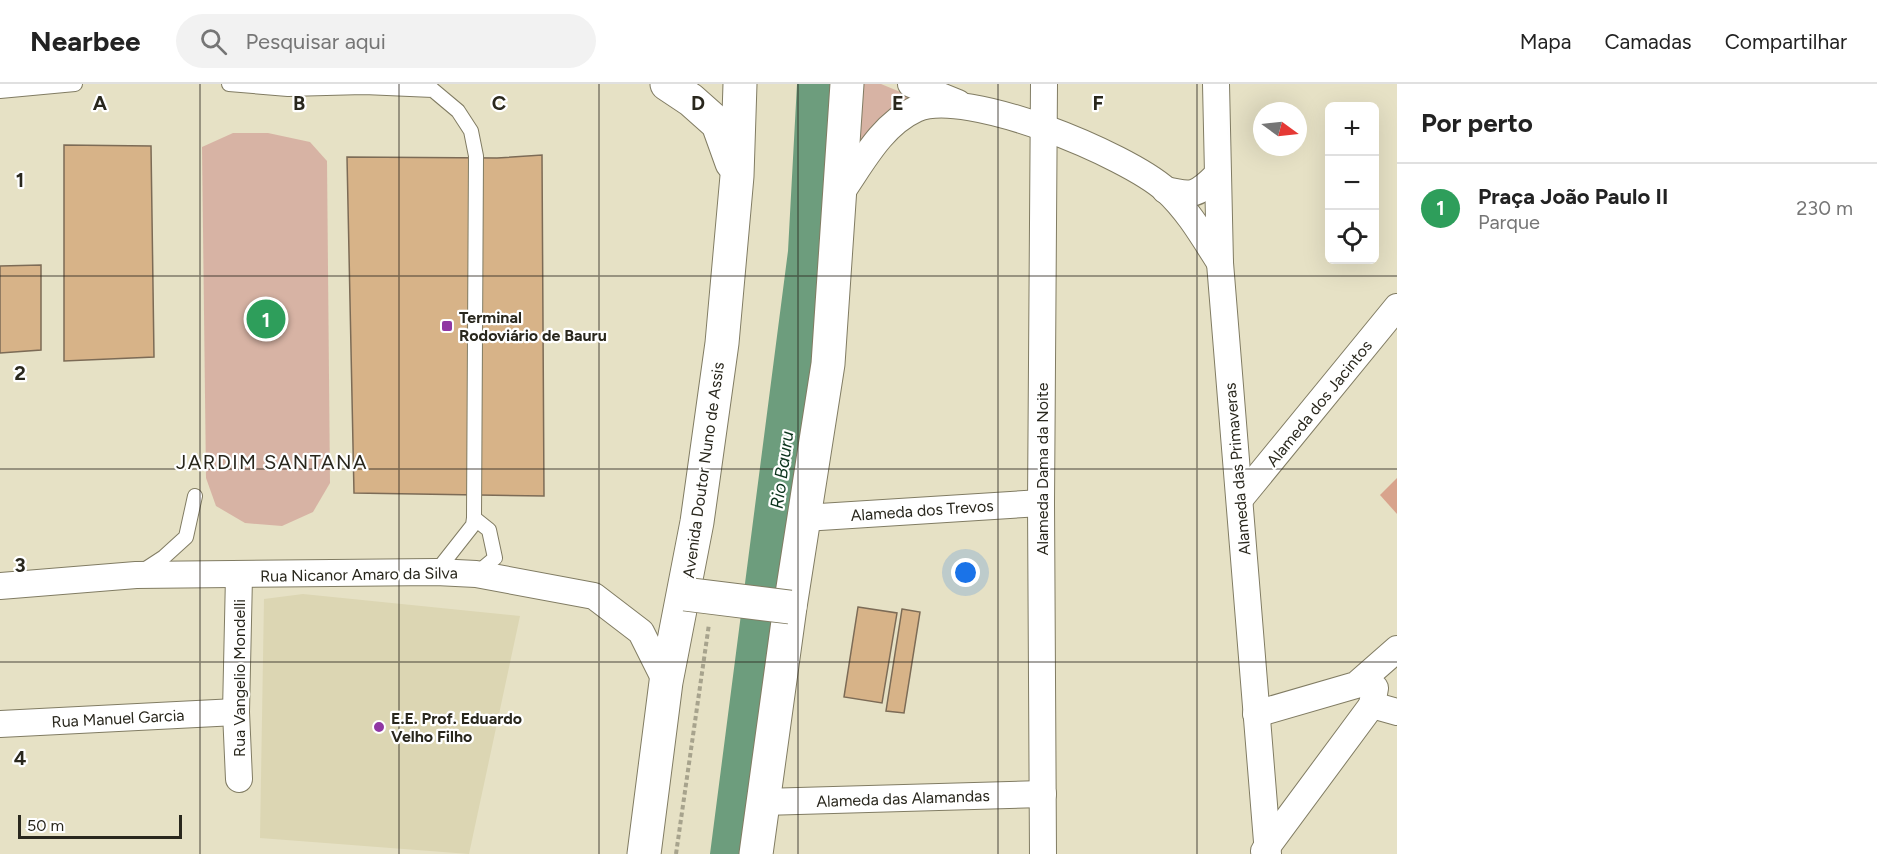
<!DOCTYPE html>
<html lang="pt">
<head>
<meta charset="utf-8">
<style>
  :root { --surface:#fff; --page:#f2f2f2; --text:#222; --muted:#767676; --line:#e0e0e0; --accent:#9037a3 }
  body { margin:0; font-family:Figtree,sans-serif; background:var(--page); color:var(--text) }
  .controls { position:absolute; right:18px; top:18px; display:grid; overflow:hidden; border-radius:9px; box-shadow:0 6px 24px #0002 }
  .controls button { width:54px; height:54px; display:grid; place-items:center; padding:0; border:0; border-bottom:2px solid var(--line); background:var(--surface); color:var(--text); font:30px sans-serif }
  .compass { position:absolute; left:1253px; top:18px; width:54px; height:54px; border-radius:50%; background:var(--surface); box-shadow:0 6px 24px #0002; rotate:105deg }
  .scale { position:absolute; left:18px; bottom:15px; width:164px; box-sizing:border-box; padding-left:6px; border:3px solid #29271d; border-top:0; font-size:16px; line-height:21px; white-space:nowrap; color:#29271d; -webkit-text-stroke:4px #fff; paint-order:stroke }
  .you { position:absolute; left:966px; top:489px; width:21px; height:21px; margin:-15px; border:4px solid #fff; border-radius:50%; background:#1a73e8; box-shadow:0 0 0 9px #1a73e833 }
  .badge { display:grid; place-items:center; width:39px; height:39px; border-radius:50%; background:var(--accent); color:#fff; font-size:20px; font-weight:700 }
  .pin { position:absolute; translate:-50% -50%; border:3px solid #fff; box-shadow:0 2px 6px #0006 }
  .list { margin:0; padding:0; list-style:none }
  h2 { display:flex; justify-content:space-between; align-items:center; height:78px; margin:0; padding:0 24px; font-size:26px }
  h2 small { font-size:20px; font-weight:400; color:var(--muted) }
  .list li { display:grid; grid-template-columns:39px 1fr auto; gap:18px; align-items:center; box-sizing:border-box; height:90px; padding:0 24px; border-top:2px solid var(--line) }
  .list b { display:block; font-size:22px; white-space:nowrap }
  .list p { margin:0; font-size:20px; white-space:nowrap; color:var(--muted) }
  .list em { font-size:20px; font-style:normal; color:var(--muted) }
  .icon { flex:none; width:33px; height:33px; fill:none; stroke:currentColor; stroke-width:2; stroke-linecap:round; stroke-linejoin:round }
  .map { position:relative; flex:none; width:1397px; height:770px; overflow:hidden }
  header { display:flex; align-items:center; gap:36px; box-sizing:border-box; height:84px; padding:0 30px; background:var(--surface); border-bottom:2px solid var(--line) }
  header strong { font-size:28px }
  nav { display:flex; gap:33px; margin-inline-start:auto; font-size:21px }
  .search { width:420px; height:54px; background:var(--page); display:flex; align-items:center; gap:15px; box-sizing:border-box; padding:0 21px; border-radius:33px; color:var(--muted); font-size:22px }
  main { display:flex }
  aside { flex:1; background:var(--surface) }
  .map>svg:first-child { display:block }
  .built { fill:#dcd6b3 }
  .green { fill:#d7b3a4 }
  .forest { fill:#d8a38c }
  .water { fill:#6d9d7d }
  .building { fill:#d7b388; stroke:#7c6b56; stroke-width:1.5 }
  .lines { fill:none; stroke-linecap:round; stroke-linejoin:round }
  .lane-casing { stroke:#817c63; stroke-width:16 }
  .street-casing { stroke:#817c63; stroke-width:28 }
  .secondary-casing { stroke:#817c63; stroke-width:35 }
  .path { stroke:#a7a38d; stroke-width:4; stroke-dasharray:4.5 3; stroke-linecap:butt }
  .lane { stroke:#fff; stroke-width:14 }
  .street { stroke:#fff; stroke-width:26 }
  .secondary { stroke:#fff; stroke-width:33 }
  .secondary-bridge-casing { stroke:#817c63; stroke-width:35; stroke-linecap:butt }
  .secondary-bridge { stroke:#fff; stroke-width:33 }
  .grid { fill:none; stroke:#29271d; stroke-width:1.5; stroke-opacity:0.55 }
  .poi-dot { fill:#9037a3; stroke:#fff; stroke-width:2 }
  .labels { text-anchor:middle; stroke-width:4.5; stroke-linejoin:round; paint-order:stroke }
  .poi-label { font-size:16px; font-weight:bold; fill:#29271d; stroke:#fff; text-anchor:start }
  .street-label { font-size:16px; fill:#29271d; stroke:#fff }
  .water-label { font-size:18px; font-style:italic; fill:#0c341d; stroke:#fff }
  .quarter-label { font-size:20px; letter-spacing:1.5px; fill:#29271d; stroke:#fff }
  .grid-label { font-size:20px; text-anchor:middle; font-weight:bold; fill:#29271d; stroke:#fff; stroke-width:4.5; stroke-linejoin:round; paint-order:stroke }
</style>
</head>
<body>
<header>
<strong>Nearbee</strong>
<div class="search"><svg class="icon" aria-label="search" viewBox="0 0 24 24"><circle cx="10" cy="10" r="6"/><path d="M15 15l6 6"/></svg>Pesquisar aqui</div>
<nav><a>Mapa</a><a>Camadas</a><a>Compartilhar</a></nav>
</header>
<main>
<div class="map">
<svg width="1397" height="770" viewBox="0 0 1397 770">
  <rect width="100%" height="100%" fill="#e6e1c5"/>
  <!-- built -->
  <path class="built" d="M 303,510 L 520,532 L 469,770 L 260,754 L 264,515 Z"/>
  <!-- green -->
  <g class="green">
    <path d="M 862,0 L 881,0 L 915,14 L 860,71 Z"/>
    <path d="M 233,49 L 268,49 L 310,58 L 327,77 L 330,399 L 313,428 L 282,442 L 245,439 L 216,422 L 206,394 L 202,63 Z"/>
  </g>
  <!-- forest -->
  <path class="forest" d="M 1397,394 L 1397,430 L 1380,411 Z"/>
  <!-- water -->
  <path class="water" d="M 797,0 L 844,0 L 844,16 L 753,770 L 710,770 L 788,167 Z"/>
  <!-- building -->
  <g class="building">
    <path d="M 64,61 L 151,62 L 154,273 L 64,277 Z"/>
    <path d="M 542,71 L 544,412 L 354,409 L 347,73 L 497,74 Z"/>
    <path d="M 41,181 L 41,266 L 0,269 L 0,182 Z"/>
    <path d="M 858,523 L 897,529 L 882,619 L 844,613 Z"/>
    <path d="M 902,525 L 920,528 L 904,629 L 886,627 Z"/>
  </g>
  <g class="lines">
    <defs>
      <g id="lane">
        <path d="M 229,0 L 288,5 L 364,3 L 433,6 L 458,27 L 471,47 L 476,72 L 474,434 L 473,441 L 436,488"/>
        <path d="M 0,7 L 75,0"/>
        <path d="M 474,434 L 489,446 L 495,474 L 476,490"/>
        <path d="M 141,488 L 164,473 L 186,453 L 195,412"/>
      </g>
      <g id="street">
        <path d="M 911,0 L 958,19"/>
        <path d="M 1216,0 L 1220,179 L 1268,770"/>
        <path d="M 1165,106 C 1192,112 1196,112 1216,92"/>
        <path d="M 841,109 C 862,79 881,41 916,25 C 966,3 1127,71 1166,106 C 1188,126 1204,154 1220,179"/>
        <path d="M 1240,415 L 1397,223"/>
        <path d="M 804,434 L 1041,419"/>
        <path d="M 239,492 L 236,628 L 239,695"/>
        <path d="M 0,502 L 136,491 L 436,488 L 476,490 L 594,512 L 641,548 L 666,598"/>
        <path d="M 1375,604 L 1372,621 L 1397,628"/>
        <path d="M 1256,630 L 1356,601 L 1397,565"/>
        <path d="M 0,640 L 236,628"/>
        <path d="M 763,718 L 1043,710"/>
        <path d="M 1264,767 L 1372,621"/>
        <path d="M 1043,770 L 1041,419 L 1044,0"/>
      </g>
      <g id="secondary">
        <path d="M 667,0 L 691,16 L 718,40 L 732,79"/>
        <path d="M 644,770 L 666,598 L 697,438 L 722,259 L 737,92 L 740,0"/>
        <path d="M 756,770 L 790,523 L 828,280 L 847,0"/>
      </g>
    </defs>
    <!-- lane casing -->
    <use href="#lane" class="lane-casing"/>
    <!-- street casing -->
    <use href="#street" class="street-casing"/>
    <!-- secondary casing -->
    <use href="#secondary" class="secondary-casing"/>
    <!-- path -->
    <path class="path" d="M 676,770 L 709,540"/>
    <!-- lane -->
    <use href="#lane" class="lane"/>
    <!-- street -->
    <use href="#street" class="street"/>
    <!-- secondary -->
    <use href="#secondary" class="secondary"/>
    <defs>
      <path id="secondary-bridge" d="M 685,510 L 790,523"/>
    </defs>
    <!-- secondary-bridge casing -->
    <use href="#secondary-bridge" class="secondary-bridge-casing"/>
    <!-- secondary-bridge -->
    <use href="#secondary-bridge" class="secondary-bridge"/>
  </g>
  <!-- grid -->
  <path class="grid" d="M 200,0 L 200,770M 399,0 L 399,770M 599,0 L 599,770M 798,0 L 798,770M 998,0 L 998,770M 1197,0 L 1197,770M 0,192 L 1397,192M 0,385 L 1397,385M 0,578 L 1397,578"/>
  <!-- markers -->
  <g class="poi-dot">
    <rect x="441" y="236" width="12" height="12" rx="3"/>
    <circle cx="379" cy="643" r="6"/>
  </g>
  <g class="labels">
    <!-- poi labels -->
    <g class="poi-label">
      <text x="459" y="239">Terminal<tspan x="459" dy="18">Rodoviário de Bauru</tspan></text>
      <text x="391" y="640">E.E. Prof. Eduardo<tspan x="391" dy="18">Velho Filho</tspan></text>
    </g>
    <!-- street labels -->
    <g class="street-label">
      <text transform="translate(1319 319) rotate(-51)" y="6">Alameda dos Jacintos</text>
      <text transform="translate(1042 385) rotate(-90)" y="6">Alameda Dama da Noite</text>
      <text transform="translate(1237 385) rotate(-95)" y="6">Alameda das Primaveras</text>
      <text transform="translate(703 386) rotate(-82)" y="6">Avenida Doutor Nuno de Assis</text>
      <text transform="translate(922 426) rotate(-4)" y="6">Alameda dos Trevos</text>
      <text transform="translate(359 490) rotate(-1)" y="6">Rua Nicanor Amaro da Silva</text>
      <text transform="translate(239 594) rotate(-90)" y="6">Rua Vangelio Mondelli</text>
      <text transform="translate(118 634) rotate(-3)" y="6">Rua Manuel Garcia</text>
      <text transform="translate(903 714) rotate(-2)" y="6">Alameda das Alamandas</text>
    </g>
    <!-- water labels -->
    <g class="water-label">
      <text transform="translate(782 386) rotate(-82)" y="6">Rio Bauru</text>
    </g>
    <!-- quarter labels -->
    <g class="quarter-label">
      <text x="272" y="385">JARDIM SANTANA</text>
    </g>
  </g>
  <g class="grid-label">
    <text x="100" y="26">A</text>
    <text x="299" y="26">B</text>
    <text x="499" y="26">C</text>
    <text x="698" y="26">D</text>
    <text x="898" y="26">E</text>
    <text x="1098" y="26">F</text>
    <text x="20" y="103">1</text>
    <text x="20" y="296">2</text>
    <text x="20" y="488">3</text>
    <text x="20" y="681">4</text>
  </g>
</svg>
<div class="controls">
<button>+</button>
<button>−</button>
<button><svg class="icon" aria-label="locate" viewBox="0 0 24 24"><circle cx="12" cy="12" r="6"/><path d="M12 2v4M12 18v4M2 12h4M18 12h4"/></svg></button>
</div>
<svg class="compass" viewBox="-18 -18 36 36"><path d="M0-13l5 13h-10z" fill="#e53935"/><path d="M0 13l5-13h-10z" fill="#767676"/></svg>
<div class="scale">50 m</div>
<div class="you"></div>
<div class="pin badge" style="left:266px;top:235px;background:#2e9e5b">1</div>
</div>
<aside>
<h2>Por perto<small></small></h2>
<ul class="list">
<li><span class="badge" style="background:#2e9e5b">1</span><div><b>Praça João Paulo II</b><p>Parque</p></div><em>230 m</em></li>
</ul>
</aside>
</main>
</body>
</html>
